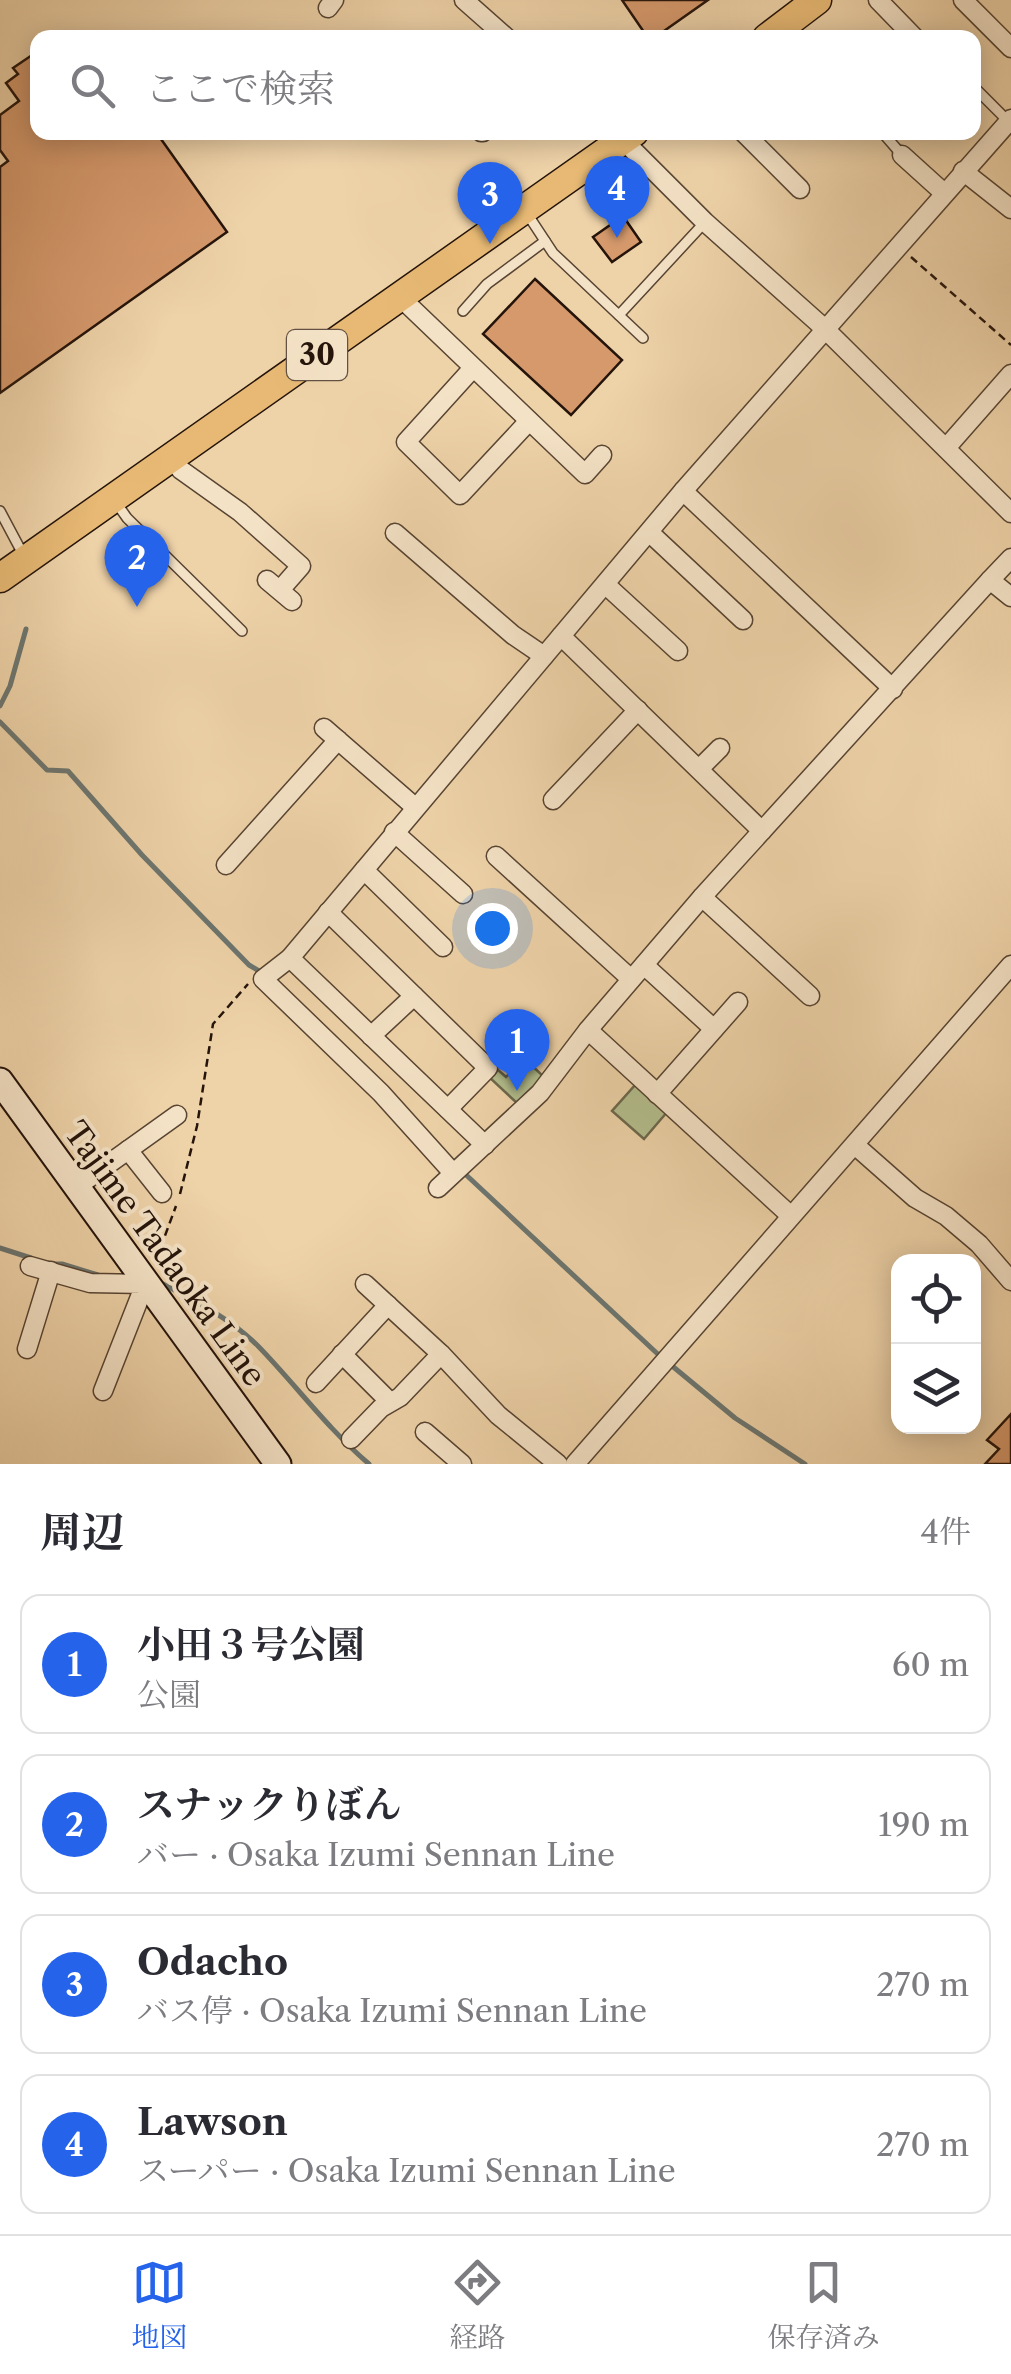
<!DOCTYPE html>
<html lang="ja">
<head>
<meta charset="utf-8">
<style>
  :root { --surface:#fff; --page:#f7f7f7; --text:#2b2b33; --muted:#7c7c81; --line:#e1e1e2; --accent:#2563eb }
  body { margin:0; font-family:"Libre Caslon Text","Noto Serif JP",serif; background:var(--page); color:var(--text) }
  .controls { position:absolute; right:30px; bottom:30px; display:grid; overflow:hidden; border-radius:20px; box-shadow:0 5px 25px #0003 }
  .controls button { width:90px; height:90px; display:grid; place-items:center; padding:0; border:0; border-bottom:2px solid var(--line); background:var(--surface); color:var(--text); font:50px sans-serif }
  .you { position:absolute; left:492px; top:928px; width:35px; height:35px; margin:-25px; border:8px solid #fff; border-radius:50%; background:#1a73e8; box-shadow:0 0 0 15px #1a73e833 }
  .badge { display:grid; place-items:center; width:65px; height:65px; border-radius:50%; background:var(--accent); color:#fff; font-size:32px; font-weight:700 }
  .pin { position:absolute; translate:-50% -82px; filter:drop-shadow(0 2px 5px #0008) }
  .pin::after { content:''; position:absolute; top:52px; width:35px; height:30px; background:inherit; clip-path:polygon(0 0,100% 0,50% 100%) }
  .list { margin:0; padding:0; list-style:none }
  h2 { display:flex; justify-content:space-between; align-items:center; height:130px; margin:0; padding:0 40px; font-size:42px }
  h2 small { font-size:32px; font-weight:400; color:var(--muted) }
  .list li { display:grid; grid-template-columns:65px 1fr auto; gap:30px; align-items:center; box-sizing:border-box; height:140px; margin:0 20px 20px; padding:0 20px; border:2px solid var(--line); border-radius:20px }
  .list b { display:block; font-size:38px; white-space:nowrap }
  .list p { margin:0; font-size:32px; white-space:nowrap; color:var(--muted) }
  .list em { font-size:32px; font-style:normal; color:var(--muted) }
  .icon { flex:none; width:55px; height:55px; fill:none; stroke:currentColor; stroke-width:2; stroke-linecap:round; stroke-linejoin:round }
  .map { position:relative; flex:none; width:1011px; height:1464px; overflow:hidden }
  .search { position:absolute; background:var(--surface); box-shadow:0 5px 25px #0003; left:30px; right:30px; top:30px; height:110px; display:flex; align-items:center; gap:25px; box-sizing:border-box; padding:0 35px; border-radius:20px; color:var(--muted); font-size:38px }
  .sheet { height:770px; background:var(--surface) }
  nav { display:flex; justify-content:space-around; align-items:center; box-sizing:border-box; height:140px; border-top:2px solid var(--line); background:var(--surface); font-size:28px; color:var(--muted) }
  nav a { display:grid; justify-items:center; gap:5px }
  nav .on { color:var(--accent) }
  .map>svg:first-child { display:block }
  .park { fill:#b3bd8c; stroke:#6c684c; stroke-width:2.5 }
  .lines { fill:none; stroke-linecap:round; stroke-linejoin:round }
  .stream { stroke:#6c756f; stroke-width:5 }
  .building { fill:#d5996c; stroke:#25140b; stroke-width:2.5 }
  .service-casing { stroke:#574432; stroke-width:12 }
  .minor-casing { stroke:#574432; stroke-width:21 }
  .secondary-casing { stroke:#25140b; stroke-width:29 }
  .primary-casing { stroke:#25140b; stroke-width:31 }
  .path { stroke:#25140b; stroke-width:2.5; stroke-dasharray:8 5; stroke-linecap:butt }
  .service { stroke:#f4e2c6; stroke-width:9 }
  .minor { stroke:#f4e2c6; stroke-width:18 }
  .secondary { stroke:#f4e2c6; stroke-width:25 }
  .primary { stroke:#e7b974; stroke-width:28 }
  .labels { text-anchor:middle; stroke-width:8; stroke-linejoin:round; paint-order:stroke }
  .shield { fill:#f4e2c6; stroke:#635243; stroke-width:2.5 }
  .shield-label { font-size:30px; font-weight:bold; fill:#25140b }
  .street-label { font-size:32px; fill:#25140b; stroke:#f4e2c6 }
</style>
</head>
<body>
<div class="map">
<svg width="1011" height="1464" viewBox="0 0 1011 1464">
  <rect width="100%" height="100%" fill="#eed2a8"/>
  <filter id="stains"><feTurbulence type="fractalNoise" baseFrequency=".002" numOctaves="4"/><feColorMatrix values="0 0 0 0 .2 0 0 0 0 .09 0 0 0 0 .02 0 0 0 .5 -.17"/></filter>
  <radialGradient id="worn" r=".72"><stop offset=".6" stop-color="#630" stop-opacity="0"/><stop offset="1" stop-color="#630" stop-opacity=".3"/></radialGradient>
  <!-- park -->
  <g class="park">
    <path d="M 524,1058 L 544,1077 L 518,1104 L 489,1077 L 497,1069 L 506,1077 Z"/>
    <path d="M 636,1084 L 668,1111 L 644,1139 L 612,1111 Z"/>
  </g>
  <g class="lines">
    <!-- stream -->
    <g class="stream">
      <path d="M 0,706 L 10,686 L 26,629"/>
      <path d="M 0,722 L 47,770 L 68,771 L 142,855 L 249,965 L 264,974"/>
      <path d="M 463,1172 L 662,1358"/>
      <path d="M 0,1248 L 31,1258"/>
      <path d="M 51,1264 L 62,1264 L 98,1275"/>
      <path d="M 161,1283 C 195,1301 230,1318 258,1346 C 296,1385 326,1427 369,1464"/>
      <path d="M 671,1365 L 735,1418 L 805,1464"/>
    </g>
  </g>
  <!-- building -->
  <g class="building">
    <path d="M 622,0 L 708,0 L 654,38 L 648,38 Z"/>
    <path d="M 38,51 L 38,132 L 156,132 L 227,232 L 0,393 L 0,167 L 8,161 L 0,150 L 0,115 L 19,101 L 6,83 L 18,74 L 13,68 Z"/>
    <path d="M 623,216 L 641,242 L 612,262 L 593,237 Z"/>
    <path d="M 535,279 L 622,360 L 571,415 L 483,334 Z"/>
    <path d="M 1011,1414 L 1011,1464 L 985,1464 L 999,1449 L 987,1440 Z"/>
  </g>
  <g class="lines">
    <defs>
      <g id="service">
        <path d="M 974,87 L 1009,122"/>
        <path d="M 882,132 L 902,155"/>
        <path d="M 526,212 L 553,253 L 643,338"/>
        <path d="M 463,311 L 487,284 L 545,241"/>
        <path d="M 619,315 L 705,222"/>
        <path d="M 115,501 L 127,518 L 242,631"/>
        <path d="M 0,511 L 25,558"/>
      </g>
      <g id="minor">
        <path d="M 464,0 L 507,38"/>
        <path d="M 878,0 L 915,38"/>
        <path d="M 963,0 L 1011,48"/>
        <path d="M 328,8 L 334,0"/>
        <path d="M 481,132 L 483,132"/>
        <path d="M 743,132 L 800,189"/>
        <path d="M 619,136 L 705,222 L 824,328 L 1011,513"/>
        <path d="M 902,155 L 944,193"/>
        <path d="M 963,171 L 1011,209"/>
        <path d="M 400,297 L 585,474 L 602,455"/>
        <path d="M 473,368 L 406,442 L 460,495 L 529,421"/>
        <path d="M 946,448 L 1011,374"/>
        <path d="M 172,458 L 181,470 L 240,512 L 301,566 L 280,590"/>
        <path d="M 683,491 L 893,689"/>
        <path d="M 395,533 L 513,635 L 544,656"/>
        <path d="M 650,533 L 743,620"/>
        <path d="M 1011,558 L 990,580 L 1011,597"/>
        <path d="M 267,580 L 292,601"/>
        <path d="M 606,585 L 678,651"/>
        <path d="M 561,636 L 762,831"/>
        <path d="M 324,728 L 415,807"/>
        <path d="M 699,769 L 720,748"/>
        <path d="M 553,800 L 638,710"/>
        <path d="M 394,832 L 463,894"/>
        <path d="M 496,856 L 631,979"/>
        <path d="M 226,865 L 338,740"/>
        <path d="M 364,870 L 443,947"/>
        <path d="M 702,897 L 810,996"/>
        <path d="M 328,912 L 488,1068 L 448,1109"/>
        <path d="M 290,958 L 485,1145"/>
        <path d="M 644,965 L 714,1029"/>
        <path d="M 588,1030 L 791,1216"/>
        <path d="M 371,1036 L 414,996"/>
        <path d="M 657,1094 L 738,1002"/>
        <path d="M 856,1146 L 915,1198 L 946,1216 L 979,1244 L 1011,1281"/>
        <path d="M 128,1150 L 162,1193"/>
        <path d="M 453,1173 L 381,1093 L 263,979 L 290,958 L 683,491 L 1011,119"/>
        <path d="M 75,1188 L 177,1115"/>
        <path d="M 438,1188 L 540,1093 L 588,1030 L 702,897 L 990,580"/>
        <path d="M 30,1266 L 90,1283 L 145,1284 L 103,1391"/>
        <path d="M 365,1284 L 441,1354 L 498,1415 L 558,1464"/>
        <path d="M 27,1349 L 51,1271"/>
        <path d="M 342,1354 L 390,1402"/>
        <path d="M 316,1383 L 388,1305"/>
        <path d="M 425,1432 L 462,1464"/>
        <path d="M 351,1439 L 381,1408 L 400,1397 L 441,1354"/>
        <path d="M 575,1464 L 1011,965"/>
      </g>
      <path id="secondary" d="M 0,1081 L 278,1464"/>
      <g id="primary">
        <path d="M 767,38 L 817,0"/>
        <path d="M 0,578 L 634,132"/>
      </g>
    </defs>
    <!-- service casing -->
    <use href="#service" class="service-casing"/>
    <!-- minor casing -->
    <use href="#minor" class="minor-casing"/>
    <!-- secondary casing -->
    <use href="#secondary" class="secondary-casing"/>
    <!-- primary casing -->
    <use href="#primary" class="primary-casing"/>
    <!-- path -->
    <g class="path">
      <path d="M 911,257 L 1011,345"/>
      <path d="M 180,1194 L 197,1126 L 213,1024 L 248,984"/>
      <path d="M 156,1260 L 176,1206"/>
    </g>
    <!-- service -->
    <use href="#service" class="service"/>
    <!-- minor -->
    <use href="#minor" class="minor"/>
    <!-- secondary -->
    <use href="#secondary" class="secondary"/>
    <!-- primary -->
    <use href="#primary" class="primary"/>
  </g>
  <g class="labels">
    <!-- shield labels -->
    <rect class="shield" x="287" y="330" width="60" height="50" rx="8"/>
    <g class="shield-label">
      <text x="317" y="365">30</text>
    </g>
    <!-- street labels -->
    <g class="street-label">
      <text transform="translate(165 1254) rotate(54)" y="11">Tajime Tadaoka Line</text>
    </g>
  </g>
  <rect width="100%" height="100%" filter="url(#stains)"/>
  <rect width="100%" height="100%" fill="url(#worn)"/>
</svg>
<div class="controls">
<button><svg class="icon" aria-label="locate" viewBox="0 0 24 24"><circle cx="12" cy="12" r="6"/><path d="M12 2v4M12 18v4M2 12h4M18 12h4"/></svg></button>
<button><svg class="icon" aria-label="layers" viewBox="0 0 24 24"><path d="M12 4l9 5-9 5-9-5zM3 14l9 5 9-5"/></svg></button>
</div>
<div class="you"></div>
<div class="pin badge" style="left:517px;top:1091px">1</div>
<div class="pin badge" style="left:137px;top:607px">2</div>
<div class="pin badge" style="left:490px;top:244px">3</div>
<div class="pin badge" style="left:617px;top:238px">4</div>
<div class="search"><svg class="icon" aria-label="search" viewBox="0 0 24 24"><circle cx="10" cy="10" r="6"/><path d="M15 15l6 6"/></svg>ここで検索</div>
</div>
<section class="sheet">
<h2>周辺<small>4件</small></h2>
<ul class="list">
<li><span class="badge">1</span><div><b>小田３号公園</b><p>公園</p></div><em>60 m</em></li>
<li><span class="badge">2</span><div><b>スナックりぼん</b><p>バー · Osaka Izumi Sennan Line</p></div><em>190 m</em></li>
<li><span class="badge">3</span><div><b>Odacho</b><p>バス停 · Osaka Izumi Sennan Line</p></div><em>270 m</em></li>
<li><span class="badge">4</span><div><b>Lawson</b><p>スーパー · Osaka Izumi Sennan Line</p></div><em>270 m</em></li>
</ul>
</section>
<nav>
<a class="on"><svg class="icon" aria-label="map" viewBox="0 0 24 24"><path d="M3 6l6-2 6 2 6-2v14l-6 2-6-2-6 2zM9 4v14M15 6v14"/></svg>地図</a>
<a><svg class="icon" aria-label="directions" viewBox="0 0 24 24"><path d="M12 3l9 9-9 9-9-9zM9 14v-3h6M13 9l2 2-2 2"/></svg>経路</a>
<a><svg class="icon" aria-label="saved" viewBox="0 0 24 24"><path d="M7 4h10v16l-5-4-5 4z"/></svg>保存済み</a>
</nav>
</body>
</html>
